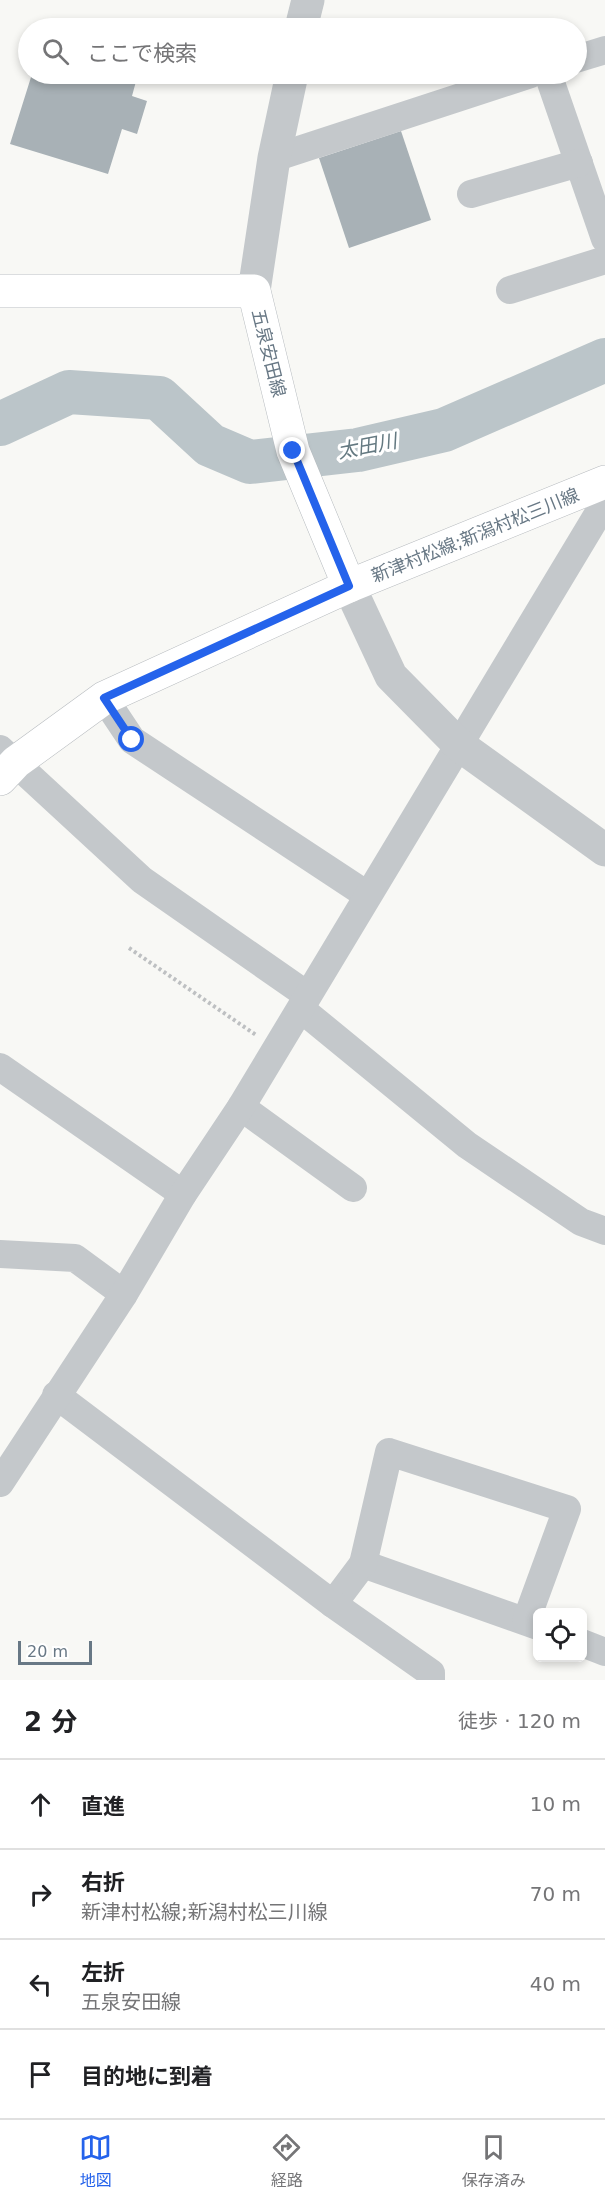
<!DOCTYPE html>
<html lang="ja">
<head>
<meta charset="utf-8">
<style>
  :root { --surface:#fff; --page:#f6f6f6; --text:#202124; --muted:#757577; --line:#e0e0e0; --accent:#2563eb }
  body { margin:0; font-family:"DejaVu Sans","Noto Sans JP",sans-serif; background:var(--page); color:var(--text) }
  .controls { position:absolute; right:18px; bottom:18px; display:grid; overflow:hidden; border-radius:9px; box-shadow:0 3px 9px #0003 }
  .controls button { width:54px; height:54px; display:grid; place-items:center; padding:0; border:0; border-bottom:2px solid var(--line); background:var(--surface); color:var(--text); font:30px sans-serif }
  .scale { position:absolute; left:18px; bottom:15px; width:74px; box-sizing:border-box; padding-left:6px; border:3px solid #687885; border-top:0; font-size:16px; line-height:21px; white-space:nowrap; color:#687885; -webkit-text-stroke:4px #fff; paint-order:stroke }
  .stop { position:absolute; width:18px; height:18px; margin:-14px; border:4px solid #2563eb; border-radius:50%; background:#fff }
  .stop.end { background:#2563eb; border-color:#fff; box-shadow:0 2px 6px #0008 }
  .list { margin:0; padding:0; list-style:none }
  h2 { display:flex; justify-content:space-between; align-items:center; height:78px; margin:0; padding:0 24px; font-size:26px }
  h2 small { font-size:20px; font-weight:400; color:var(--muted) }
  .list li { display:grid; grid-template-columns:39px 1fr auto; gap:18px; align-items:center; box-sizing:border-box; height:90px; padding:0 24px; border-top:2px solid var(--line) }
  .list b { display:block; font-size:22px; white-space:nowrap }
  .list p { margin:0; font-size:20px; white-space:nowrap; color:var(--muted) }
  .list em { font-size:20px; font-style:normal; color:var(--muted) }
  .icon { flex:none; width:33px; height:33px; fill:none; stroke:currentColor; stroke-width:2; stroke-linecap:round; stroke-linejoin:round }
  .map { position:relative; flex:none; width:605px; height:1680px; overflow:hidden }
  .search { position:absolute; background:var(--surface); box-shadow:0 3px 9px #0003; left:18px; right:18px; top:18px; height:66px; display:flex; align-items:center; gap:15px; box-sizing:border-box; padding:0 21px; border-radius:33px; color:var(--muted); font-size:22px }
  .sheet { height:438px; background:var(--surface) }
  nav { display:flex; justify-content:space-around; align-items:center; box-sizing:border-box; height:84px; border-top:2px solid var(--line); background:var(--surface); font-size:16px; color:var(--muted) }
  nav a { display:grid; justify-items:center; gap:3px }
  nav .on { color:var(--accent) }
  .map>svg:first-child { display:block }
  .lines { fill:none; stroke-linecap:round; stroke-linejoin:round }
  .river { stroke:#bbc5c9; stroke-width:44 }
  .building { fill:#a8b1b6 }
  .secondary-casing { stroke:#b6bbbf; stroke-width:34 }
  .primary-casing { stroke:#b7bbbf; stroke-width:34 }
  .path { stroke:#bec0c2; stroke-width:4; stroke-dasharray:3 3; stroke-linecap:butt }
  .minor { stroke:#c4c8cb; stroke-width:28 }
  .tertiary { stroke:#c4c8cb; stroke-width:33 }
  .secondary { stroke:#fff; stroke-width:33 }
  .primary { stroke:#fff; stroke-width:33 }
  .route { stroke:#2563eb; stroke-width:8 }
  .labels { text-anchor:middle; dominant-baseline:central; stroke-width:6; stroke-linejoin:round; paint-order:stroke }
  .street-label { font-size:18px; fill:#687885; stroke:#fff }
  .water-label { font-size:20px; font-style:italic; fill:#647981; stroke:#fff }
</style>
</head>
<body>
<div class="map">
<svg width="605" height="1680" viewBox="0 0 605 1680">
  <rect width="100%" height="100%" fill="#f8f8f5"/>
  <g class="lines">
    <path class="river" d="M0,424L69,392L159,398L210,445L250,462L358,450L444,430L605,360"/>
  </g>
  <g class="building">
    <path d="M48,21L70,28H45Z"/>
    <path d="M32,74H138L132,96L147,101L137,134L122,129L108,174L10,144Z"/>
    <path d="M401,131L431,220L349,248L319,158Z"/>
  </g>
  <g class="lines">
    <g class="secondary-casing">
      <path id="secondary" d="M0,291H254L293,451L349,586"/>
    </g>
    <g class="primary-casing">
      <path id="primary" d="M0,779L16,762L104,698L349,586L605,482"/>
    </g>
    <path class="path" d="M129,948L256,1035"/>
    <g class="minor">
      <path d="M576,59L605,50"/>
      <path d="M548,74L605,239"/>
      <path d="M274,158L531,74"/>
      <path d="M471,194L579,163"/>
      <path d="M510,290L605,260"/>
      <path d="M104,698L132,740L367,895"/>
      <path d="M0,749L142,880L307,995"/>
      <path d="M301,1009L467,1145L581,1222L605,1231"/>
      <path d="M0,1067L183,1194"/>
      <path d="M241,1107L353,1188"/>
      <path d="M0,1254L75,1258L124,1294"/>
      <path d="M56,1395L333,1604L363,1564L538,1626"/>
      <path d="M0,1483L124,1294L183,1194L241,1107L601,509L595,487"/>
      <path d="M363,1564L389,1452L567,1509L526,1621"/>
      <path d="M333,1604L431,1673V1680"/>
      <path d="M582,1643L605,1652"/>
    </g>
    <g class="tertiary">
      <path d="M301,28L308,0"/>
      <path d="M254,291L274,158L292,74"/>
      <path d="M349,586L391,676L459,745L605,850"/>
    </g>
    <use href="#secondary" class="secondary"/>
    <use href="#primary" class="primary"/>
  </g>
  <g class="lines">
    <path class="route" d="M132,740L104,698L349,586L293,451"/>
  </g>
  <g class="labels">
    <g class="street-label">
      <text transform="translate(269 353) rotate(76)">五泉安田線</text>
      <text transform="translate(475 535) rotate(-22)">新津村松線;新潟村松三川線</text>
    </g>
    <g class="water-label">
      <text transform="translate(367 446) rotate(-11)">太田川</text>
    </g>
  </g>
</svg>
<div class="controls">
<button><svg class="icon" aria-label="locate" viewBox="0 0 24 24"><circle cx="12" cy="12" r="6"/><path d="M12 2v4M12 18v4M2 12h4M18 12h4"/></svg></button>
</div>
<div class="scale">20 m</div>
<div class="stop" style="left:132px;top:740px"></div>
<div class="stop end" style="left:293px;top:451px"></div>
<div class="search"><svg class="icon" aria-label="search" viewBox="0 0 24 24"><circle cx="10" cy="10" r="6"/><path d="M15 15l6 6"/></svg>ここで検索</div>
</div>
<section class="sheet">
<h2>2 分<small>徒歩 · 120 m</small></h2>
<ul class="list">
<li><svg class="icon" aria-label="ahead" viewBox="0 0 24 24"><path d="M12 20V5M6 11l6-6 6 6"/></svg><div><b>直進</b></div><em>10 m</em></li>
<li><svg class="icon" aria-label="right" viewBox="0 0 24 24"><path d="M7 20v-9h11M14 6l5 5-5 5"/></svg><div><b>右折</b><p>新津村松線;新潟村松三川線</p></div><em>70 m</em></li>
<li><svg class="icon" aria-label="left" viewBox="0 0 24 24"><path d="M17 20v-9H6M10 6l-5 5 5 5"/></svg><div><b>左折</b><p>五泉安田線</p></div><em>40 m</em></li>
<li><svg class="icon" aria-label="arrive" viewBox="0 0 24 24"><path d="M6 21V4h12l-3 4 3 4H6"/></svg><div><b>目的地に到着</b></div></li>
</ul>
</section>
<nav>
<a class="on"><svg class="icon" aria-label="map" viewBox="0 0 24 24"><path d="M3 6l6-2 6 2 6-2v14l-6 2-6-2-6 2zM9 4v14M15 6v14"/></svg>地図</a>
<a><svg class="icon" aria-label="directions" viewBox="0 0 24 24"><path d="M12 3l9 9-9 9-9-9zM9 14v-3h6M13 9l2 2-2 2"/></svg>経路</a>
<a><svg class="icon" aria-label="saved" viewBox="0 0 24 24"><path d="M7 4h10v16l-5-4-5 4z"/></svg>保存済み</a>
</nav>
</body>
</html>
